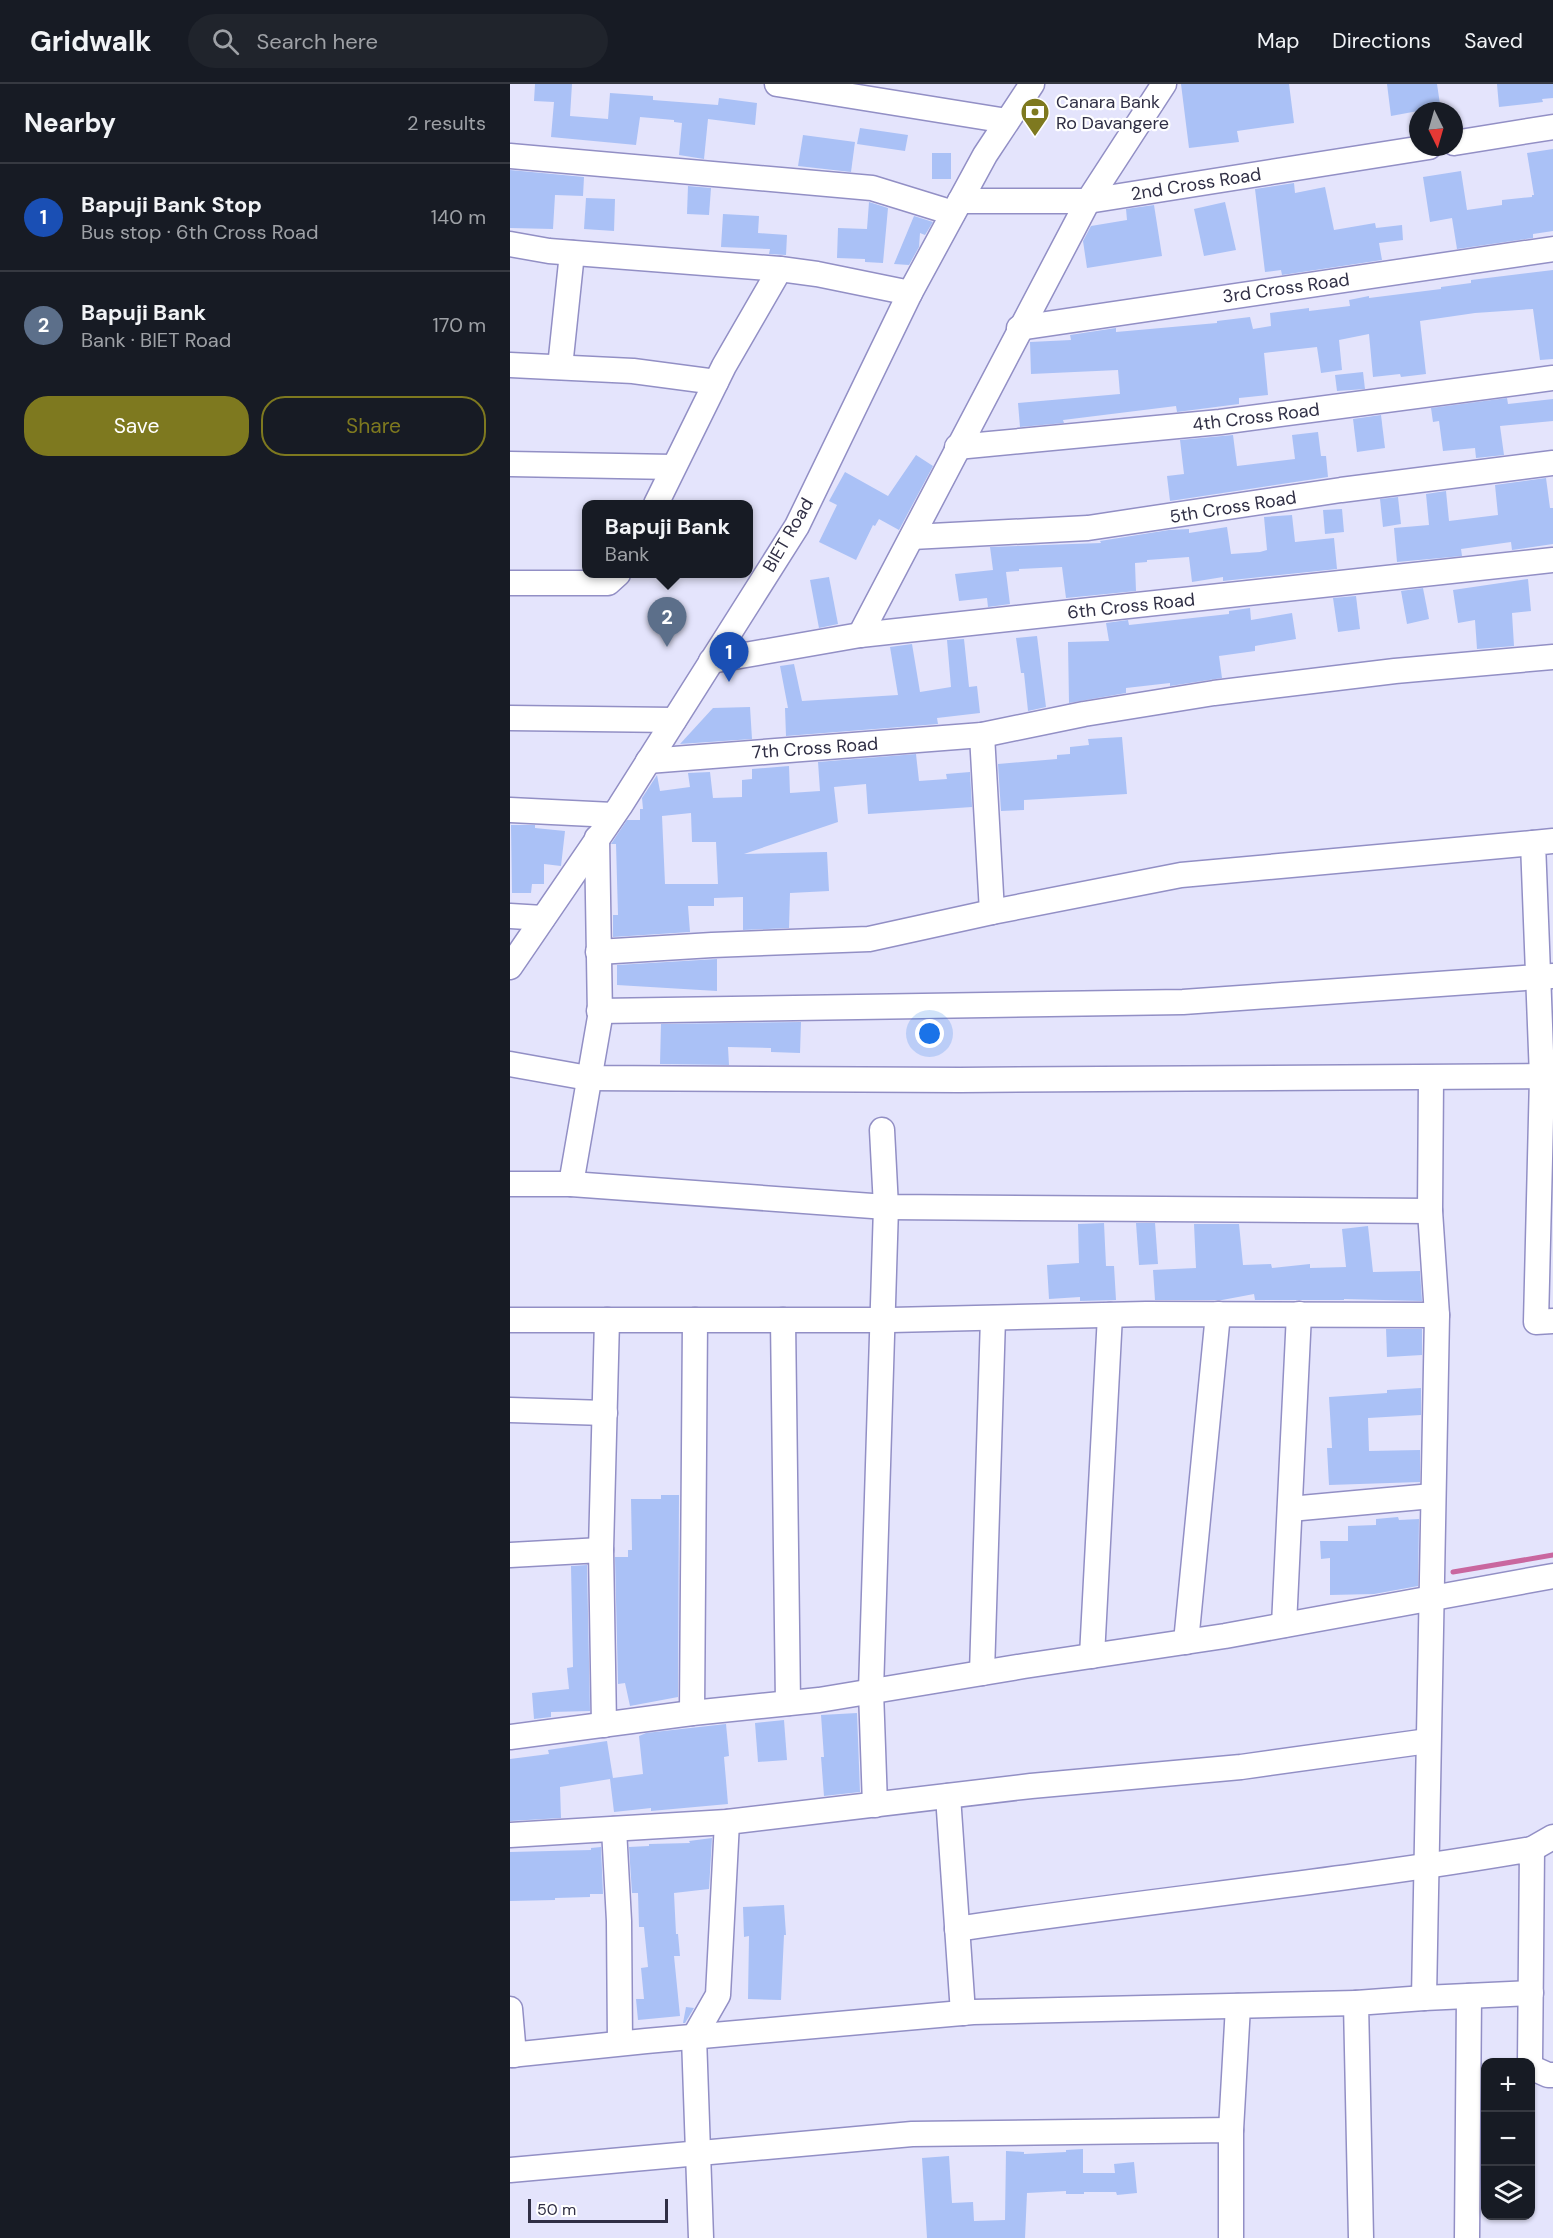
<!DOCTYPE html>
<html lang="en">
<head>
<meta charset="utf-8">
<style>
  :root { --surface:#171b24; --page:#20242c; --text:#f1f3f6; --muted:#9ea1a6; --line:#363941; --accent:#7e791f }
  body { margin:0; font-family:"DM Sans",sans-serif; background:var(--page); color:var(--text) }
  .controls { position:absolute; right:18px; bottom:18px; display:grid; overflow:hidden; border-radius:12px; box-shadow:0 2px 4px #0004 }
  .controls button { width:54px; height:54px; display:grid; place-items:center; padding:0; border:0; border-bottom:2px solid var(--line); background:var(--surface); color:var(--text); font:30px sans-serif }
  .compass { position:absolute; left:899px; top:18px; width:54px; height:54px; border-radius:50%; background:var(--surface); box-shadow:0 2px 4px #0004; rotate:175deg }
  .scale { position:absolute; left:18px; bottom:15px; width:140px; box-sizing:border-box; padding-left:6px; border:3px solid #302f45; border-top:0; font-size:16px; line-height:21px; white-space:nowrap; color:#302f45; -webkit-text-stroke:4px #fff; paint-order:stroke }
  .you { position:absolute; left:420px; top:950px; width:21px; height:21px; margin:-15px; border:4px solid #fff; border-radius:50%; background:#1a73e8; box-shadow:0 0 0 9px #1a73e833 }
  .badge { display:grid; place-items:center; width:39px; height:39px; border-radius:50%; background:var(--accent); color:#fff; font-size:20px; font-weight:700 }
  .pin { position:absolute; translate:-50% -50px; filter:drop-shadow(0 2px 3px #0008) }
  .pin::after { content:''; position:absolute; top:32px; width:21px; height:18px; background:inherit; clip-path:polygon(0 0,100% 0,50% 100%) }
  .popup { position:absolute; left:72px; top:416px; width:171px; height:78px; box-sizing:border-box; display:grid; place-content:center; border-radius:12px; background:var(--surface); filter:drop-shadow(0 2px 4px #0005); font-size:20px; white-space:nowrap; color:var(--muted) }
  .popup b { font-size:22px; color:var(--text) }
  .popup::after { content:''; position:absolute; left:50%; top:100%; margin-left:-12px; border:12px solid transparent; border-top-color:var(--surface) }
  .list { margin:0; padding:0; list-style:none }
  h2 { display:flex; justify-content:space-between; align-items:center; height:78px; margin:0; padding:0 24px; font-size:26px }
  h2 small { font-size:20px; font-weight:400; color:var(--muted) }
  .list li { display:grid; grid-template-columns:39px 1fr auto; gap:18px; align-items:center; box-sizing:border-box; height:108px; padding:0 24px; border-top:2px solid var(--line) }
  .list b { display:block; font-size:22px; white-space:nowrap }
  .list p { margin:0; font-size:20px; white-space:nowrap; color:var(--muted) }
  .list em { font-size:20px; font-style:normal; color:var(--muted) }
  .actions { display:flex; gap:12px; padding:18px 24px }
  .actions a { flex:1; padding:14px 0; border:2px solid var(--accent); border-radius:24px; text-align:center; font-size:21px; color:var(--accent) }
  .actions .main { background:var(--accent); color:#fff }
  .icon { flex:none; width:33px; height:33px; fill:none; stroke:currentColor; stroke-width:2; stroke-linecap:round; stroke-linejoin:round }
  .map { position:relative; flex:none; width:1043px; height:2154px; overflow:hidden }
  header { display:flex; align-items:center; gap:36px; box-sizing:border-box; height:84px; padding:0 30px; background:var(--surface); border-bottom:2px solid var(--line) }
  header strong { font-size:28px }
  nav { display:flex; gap:33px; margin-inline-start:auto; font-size:21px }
  .search { width:420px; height:54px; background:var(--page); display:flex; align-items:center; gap:15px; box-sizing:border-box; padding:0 21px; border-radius:33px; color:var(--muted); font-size:22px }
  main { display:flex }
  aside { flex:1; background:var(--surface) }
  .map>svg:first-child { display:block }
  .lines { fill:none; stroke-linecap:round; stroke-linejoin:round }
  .stream { stroke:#c9679f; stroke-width:5 }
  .building { fill:#aac1f6; fill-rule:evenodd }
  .minor-casing { stroke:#928fc5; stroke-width:27 }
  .minor { stroke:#fff; stroke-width:24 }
  .labels { text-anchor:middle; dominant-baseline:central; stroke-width:4.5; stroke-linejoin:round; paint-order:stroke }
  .poi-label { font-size:18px; fill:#302f45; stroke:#fff; text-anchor:start }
  .street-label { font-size:18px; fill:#302f45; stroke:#fff }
</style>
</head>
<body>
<header>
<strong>Gridwalk</strong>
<div class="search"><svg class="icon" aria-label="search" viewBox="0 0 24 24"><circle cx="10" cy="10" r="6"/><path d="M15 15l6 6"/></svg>Search here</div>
<nav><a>Map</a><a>Directions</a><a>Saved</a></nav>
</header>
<main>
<aside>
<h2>Nearby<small>2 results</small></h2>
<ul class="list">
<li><span class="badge" style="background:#1a4fb4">1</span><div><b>Bapuji Bank Stop</b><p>Bus stop · 6th Cross Road</p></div><em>140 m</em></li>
<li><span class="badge" style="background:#5c6f8a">2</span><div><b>Bapuji Bank</b><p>Bank · BIET Road</p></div><em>170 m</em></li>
</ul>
<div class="actions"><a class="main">Save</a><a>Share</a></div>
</aside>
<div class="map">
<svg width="1043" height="2154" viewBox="0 0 1043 2154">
  <rect width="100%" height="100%" fill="#e4e4fc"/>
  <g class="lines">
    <path class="stream" d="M943,1488L1043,1471"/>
  </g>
  <g class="building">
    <path d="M25,0H62L60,32L98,35L100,9L143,12V16L208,21L209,14L247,19L245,41L198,35L194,75L169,71L172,39L164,38V36L130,33L126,61L41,53L44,18L24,17Z"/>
    <path d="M671,0H779L784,39L727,47L729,58L679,64Z"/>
    <path d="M877,0H927L931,27H908L881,32Z"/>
    <path d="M987,0H1043V14L1032,15L1033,18L989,23Z"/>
    <path d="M350,44L398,51L395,67L347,60Z"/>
    <path d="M293,51L345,58L341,88L288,82Z"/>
    <path d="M1043,65V147L1023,150V154L947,165L942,134L920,138L913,93L951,87L957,126L992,121V116L1022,113V111H1024L1017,69Z"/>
    <rect x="422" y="69" width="19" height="26"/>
    <path d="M0,86L74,93L73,112L45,111L43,145L0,144Z"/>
    <path d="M784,99L785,109L815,103L824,146L865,139L866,144L892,141L893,156L869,159L872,176L772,191L771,186L755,188L745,105Z"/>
    <path d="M178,102L201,104L199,131L177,130Z"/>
    <path d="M76,114L105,115L104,147L74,145Z"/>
    <path d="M359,118L378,124L373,179L355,178V175L327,174L328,144L357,145Z"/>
    <path d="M715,118L726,166L694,172L684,125Z"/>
    <path d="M644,121L652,172L577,184L573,157L581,142L617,136L616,125Z"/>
    <path d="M213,130L249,132L248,149L277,151L276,171L259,170L260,165L211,163Z"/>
    <path d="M404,132L423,138L415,151L410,149L409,163L399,181L384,180Z"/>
    <path d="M1043,186V275L1030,276L1023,225L965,229L910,237L916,290L891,293L890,290L863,293L859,250L829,256L832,286L811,289L807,263L754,269L758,311L729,314V320L667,328L666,322L553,336L554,339L510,343L508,319L610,310L608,286L521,290L520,258L561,256L560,251L606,244V248L707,239V237L740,233L743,245L761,242L760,229L799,224V227L840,222L839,216L859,212V214L931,205V203L961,199V196Z"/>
    <path d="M853,288L855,305L827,307L825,291Z"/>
    <path d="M997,314L998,320L1043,315V337L990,342L994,371L966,374L965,364L933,367L929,337L923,338L921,324Z"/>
    <path d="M871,331L875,364L847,368L843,335Z"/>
    <path d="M808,348L811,372H816L818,393L660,417L657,392L674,390L670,356L723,351L727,382L785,375L782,351Z"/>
    <path d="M406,371L423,382L389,446L369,435L365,442L363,441L346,476L309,458L327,421L319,417L335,388L378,412Z"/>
    <path d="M1036,394L1040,424H1043V460L1002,466L1001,458L951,465L952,472L887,478L884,444L919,441L916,410L936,407L939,437L988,431L985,401Z"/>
    <path d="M888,413L891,440L873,443L870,415Z"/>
    <path d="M832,425L834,448L815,450L813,426Z"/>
    <path d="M782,431L785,458L824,454L827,485L713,497V493L682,498L679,473L637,476V478L625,479L626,507L556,514L552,483L509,485V487L496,488L500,520L478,523L477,514L449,517L445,490L483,486L480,463L591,459L590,457L659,446L679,445V449L717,443L721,470L750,468L757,466L754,433Z"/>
    <path d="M319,493L328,540L309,544L300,496Z"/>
    <path d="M1018,495L1021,527L1002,529L1004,562L967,565L965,536L948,539L943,506Z"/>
    <path d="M913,504L919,535L897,540L891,507Z"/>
    <path d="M846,512L850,545L828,548L823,514Z"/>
    <path d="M740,524L741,536L782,529L786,555L745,562V567L709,572L712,594L660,602V599L616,604V609L559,619L558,558L599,557L596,539L618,536L619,541L719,530V527Z"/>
    <path d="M527,552L536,623L518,627L514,589H511L506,554Z"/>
    <path d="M454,555L459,603L467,602L470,629L427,634L428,640L276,652L275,624H278L270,582L284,580L292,617L388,611L380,563L402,560L410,608L441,603L437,556Z"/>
    <path d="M240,623L242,655L170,660L203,624Z"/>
    <path d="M612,653L617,710L514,716V726L491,727L488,680L547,675V671L560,670V663L579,661L578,655Z"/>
    <path d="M406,670L409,697L437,695L436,690L460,688L462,723L358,730L356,700L324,703L328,738L234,770L317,768L319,807L280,809L279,844L233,846V813L204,814V822H178L180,848L103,853V831H108L106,760H101L117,736H130V725H133L132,714L147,691L150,707L180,703L178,689L200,688L203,714L232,713V696L242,695V685L279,682L280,709L310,707L308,678ZM181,729L182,758H206L208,800H155L152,732Z"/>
    <path d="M1,741H25V744L55,747L51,782L34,780V800H22L21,809H2Z"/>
    <path d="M207,875V907L107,901V881Z"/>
    <path d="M291,938L290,969L261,968V964L218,963L219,981L150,980L151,940Z"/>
    <path d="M594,1139L596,1182H604L606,1216L570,1217V1213L539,1215L537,1181L569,1179L568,1140Z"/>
    <path d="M626,1139H645L648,1180L629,1181Z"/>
    <path d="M684,1140H729L733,1181L761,1180L762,1184L800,1180V1184L836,1183L832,1145L858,1142L863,1188L910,1187L912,1217L834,1215V1216H745L744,1210L712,1216H645L643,1186L686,1184Z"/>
    <path d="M876,1245H912V1271L877,1273Z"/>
    <path d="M911,1304V1331L858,1334L859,1367L910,1366V1398L819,1401L817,1364H822L819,1313L877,1309V1306Z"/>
    <path d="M151,1411H169L168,1613L120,1622L115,1599L108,1600L105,1473H118V1466H122L121,1415H151Z"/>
    <path d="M888,1433L889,1436L909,1435L908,1502L864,1510L820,1511V1474L811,1475L810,1457H838V1442L866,1441V1435Z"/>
    <path d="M77,1481L80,1627L41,1628V1633L24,1635L22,1609L59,1605L57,1584L63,1583L61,1482Z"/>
    <path d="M347,1629L350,1708L314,1712L311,1673H314L311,1631Z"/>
    <path d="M274,1636L277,1676L248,1678L245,1639Z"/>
    <path d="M216,1640L219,1672L214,1673L218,1720L141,1727V1724L104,1728L100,1695L50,1703L51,1734L0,1737V1675L39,1670L38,1666L97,1657L103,1694L133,1690L129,1652L136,1649Z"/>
    <path d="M202,1754L199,1805L164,1809L166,1850H168L170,1872H164L170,1932L128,1936L126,1915H134L131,1884L138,1883L134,1843H129L128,1809H122L119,1763L139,1762V1760L180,1759L179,1757Z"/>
    <path d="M91,1763L93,1810H80V1813L45,1814V1816L0,1817V1768L81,1766V1764Z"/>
    <path d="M274,1821L276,1851H274L271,1916L238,1915L239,1852L234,1853L233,1823Z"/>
    <path d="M176,1923L184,1924L175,1939H173Z"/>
    <path d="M573,2065V2089H605L604,2080L624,2078L627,2109L607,2111L606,2108H574V2110H556V2107L517,2109L515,2154H417L412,2074L439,2072L442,2119L463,2118L464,2137L495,2136L496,2067L514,2068V2070L556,2068V2066Z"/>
  </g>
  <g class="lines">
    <g class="minor-casing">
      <g id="minor">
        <path d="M267,0L497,37"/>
        <path d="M944,59L1043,43"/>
        <path d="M0,72L362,104L443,129"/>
        <path d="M450,117H578L919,63"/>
        <path d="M0,160L39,167L270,185L307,190L400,209"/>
        <path d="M509,244L1043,165"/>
        <path d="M0,281L123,287L206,298"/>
        <path d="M50,283L62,169"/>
        <path d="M447,363L710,338L1043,294"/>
        <path d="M0,380L163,383"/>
        <path d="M146,420L214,282L270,185"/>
        <path d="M402,453L578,444L831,406L1043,379"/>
        <path d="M0,499H98L108,490"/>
        <path d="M350,551L578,117L654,0"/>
        <path d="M201,577L350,551L1043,476"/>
        <path d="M0,634L164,636"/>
        <path d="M138,677L472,651L574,630L704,609L885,587L1043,573"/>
        <path d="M0,726L103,731"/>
        <path d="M1043,757L1023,759L1032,993L1026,1238L1043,1237"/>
        <path d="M482,828L671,791L1023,759"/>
        <path d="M0,832L33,834"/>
        <path d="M88,868L202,861L359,855L482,828L472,651"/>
        <path d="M0,883L110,722L287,442L400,209L475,71L522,0"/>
        <path d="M89,927L673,918L1043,892"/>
        <path d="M0,980L78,994L450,996L1043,992"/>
        <path d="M0,1100H61L376,1123L920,1127"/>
        <path d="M61,1100L90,933L87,754"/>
        <path d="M0,1236H381L636,1230L927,1231"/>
        <path d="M273,1236L278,1619"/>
        <path d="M0,1326L95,1329"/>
        <path d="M780,1425L922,1412"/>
        <path d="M91,1466L97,1236"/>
        <path d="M0,1471L91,1466L94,1641"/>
        <path d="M774,1541L789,1230"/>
        <path d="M676,1558L708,1230"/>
        <path d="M582,1572L600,1231"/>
        <path d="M472,1589L483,1234"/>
        <path d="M182,1629L185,1236"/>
        <path d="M0,1653L182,1629L309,1616L514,1582L715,1552L1043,1492"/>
        <path d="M438,1712L453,1929"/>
        <path d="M365,1721L361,1607L376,1123L372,1046"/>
        <path d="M104,1745L109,1837L110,1959"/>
        <path d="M0,1751L217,1738L521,1702L731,1683L918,1657"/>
        <path d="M1022,1765L1043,1753"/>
        <path d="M447,1845C638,1816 831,1798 1022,1765L1020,1978"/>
        <path d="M914,1914L927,1231L920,1127L921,994"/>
        <path d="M0,1925L4,1971"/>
        <path d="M0,1971L136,1957L463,1928L846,1919"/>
        <path d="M1020,1983L1038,1991H1043"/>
        <path d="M721,2046L728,1922"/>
        <path d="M0,2086L402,2050L721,2046V2154"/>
        <path d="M191,2154L184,1953L208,1911L217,1738"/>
        <path d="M851,2154L846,1919L914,1914L1021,1909"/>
        <path d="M957,2154L959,1912"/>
      </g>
    </g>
    <use href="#minor" class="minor"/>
  </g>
  <defs>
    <g id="bank-pin" transform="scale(1.5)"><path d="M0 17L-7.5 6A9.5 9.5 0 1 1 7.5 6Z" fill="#7e791f" stroke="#fff"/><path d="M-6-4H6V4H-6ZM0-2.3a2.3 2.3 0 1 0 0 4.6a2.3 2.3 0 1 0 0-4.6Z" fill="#fff"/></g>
  </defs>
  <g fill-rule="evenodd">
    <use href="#bank-pin" x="525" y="28"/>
  </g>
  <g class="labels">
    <g class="poi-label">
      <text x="546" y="18">Canara Bank<tspan x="546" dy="21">Ro Davangere</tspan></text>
    </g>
    <g class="street-label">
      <text transform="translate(686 100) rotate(-9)">2nd Cross Road</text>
      <text transform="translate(776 204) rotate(-8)">3rd Cross Road</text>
      <text transform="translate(746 333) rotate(-7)">4th Cross Road</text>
      <text transform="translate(723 423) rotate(-9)">5th Cross Road</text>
      <text transform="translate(278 451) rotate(-60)">BIET Road</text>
      <text transform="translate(621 522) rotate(-6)">6th Cross Road</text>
      <text transform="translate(305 664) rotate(-4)">7th Cross Road</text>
    </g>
  </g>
</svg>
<div class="controls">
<button>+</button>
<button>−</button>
<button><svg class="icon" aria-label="layers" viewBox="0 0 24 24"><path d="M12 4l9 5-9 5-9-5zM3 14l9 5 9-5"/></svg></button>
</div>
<svg class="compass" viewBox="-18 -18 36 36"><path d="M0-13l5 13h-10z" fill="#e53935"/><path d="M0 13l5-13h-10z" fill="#9ea1a6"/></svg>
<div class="scale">50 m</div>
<div class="you"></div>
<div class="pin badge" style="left:219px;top:598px;background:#1a4fb4">1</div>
<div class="pin badge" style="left:157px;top:563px;background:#5c6f8a">2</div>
<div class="popup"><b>Bapuji Bank</b>Bank</div>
</div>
</main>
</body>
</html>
